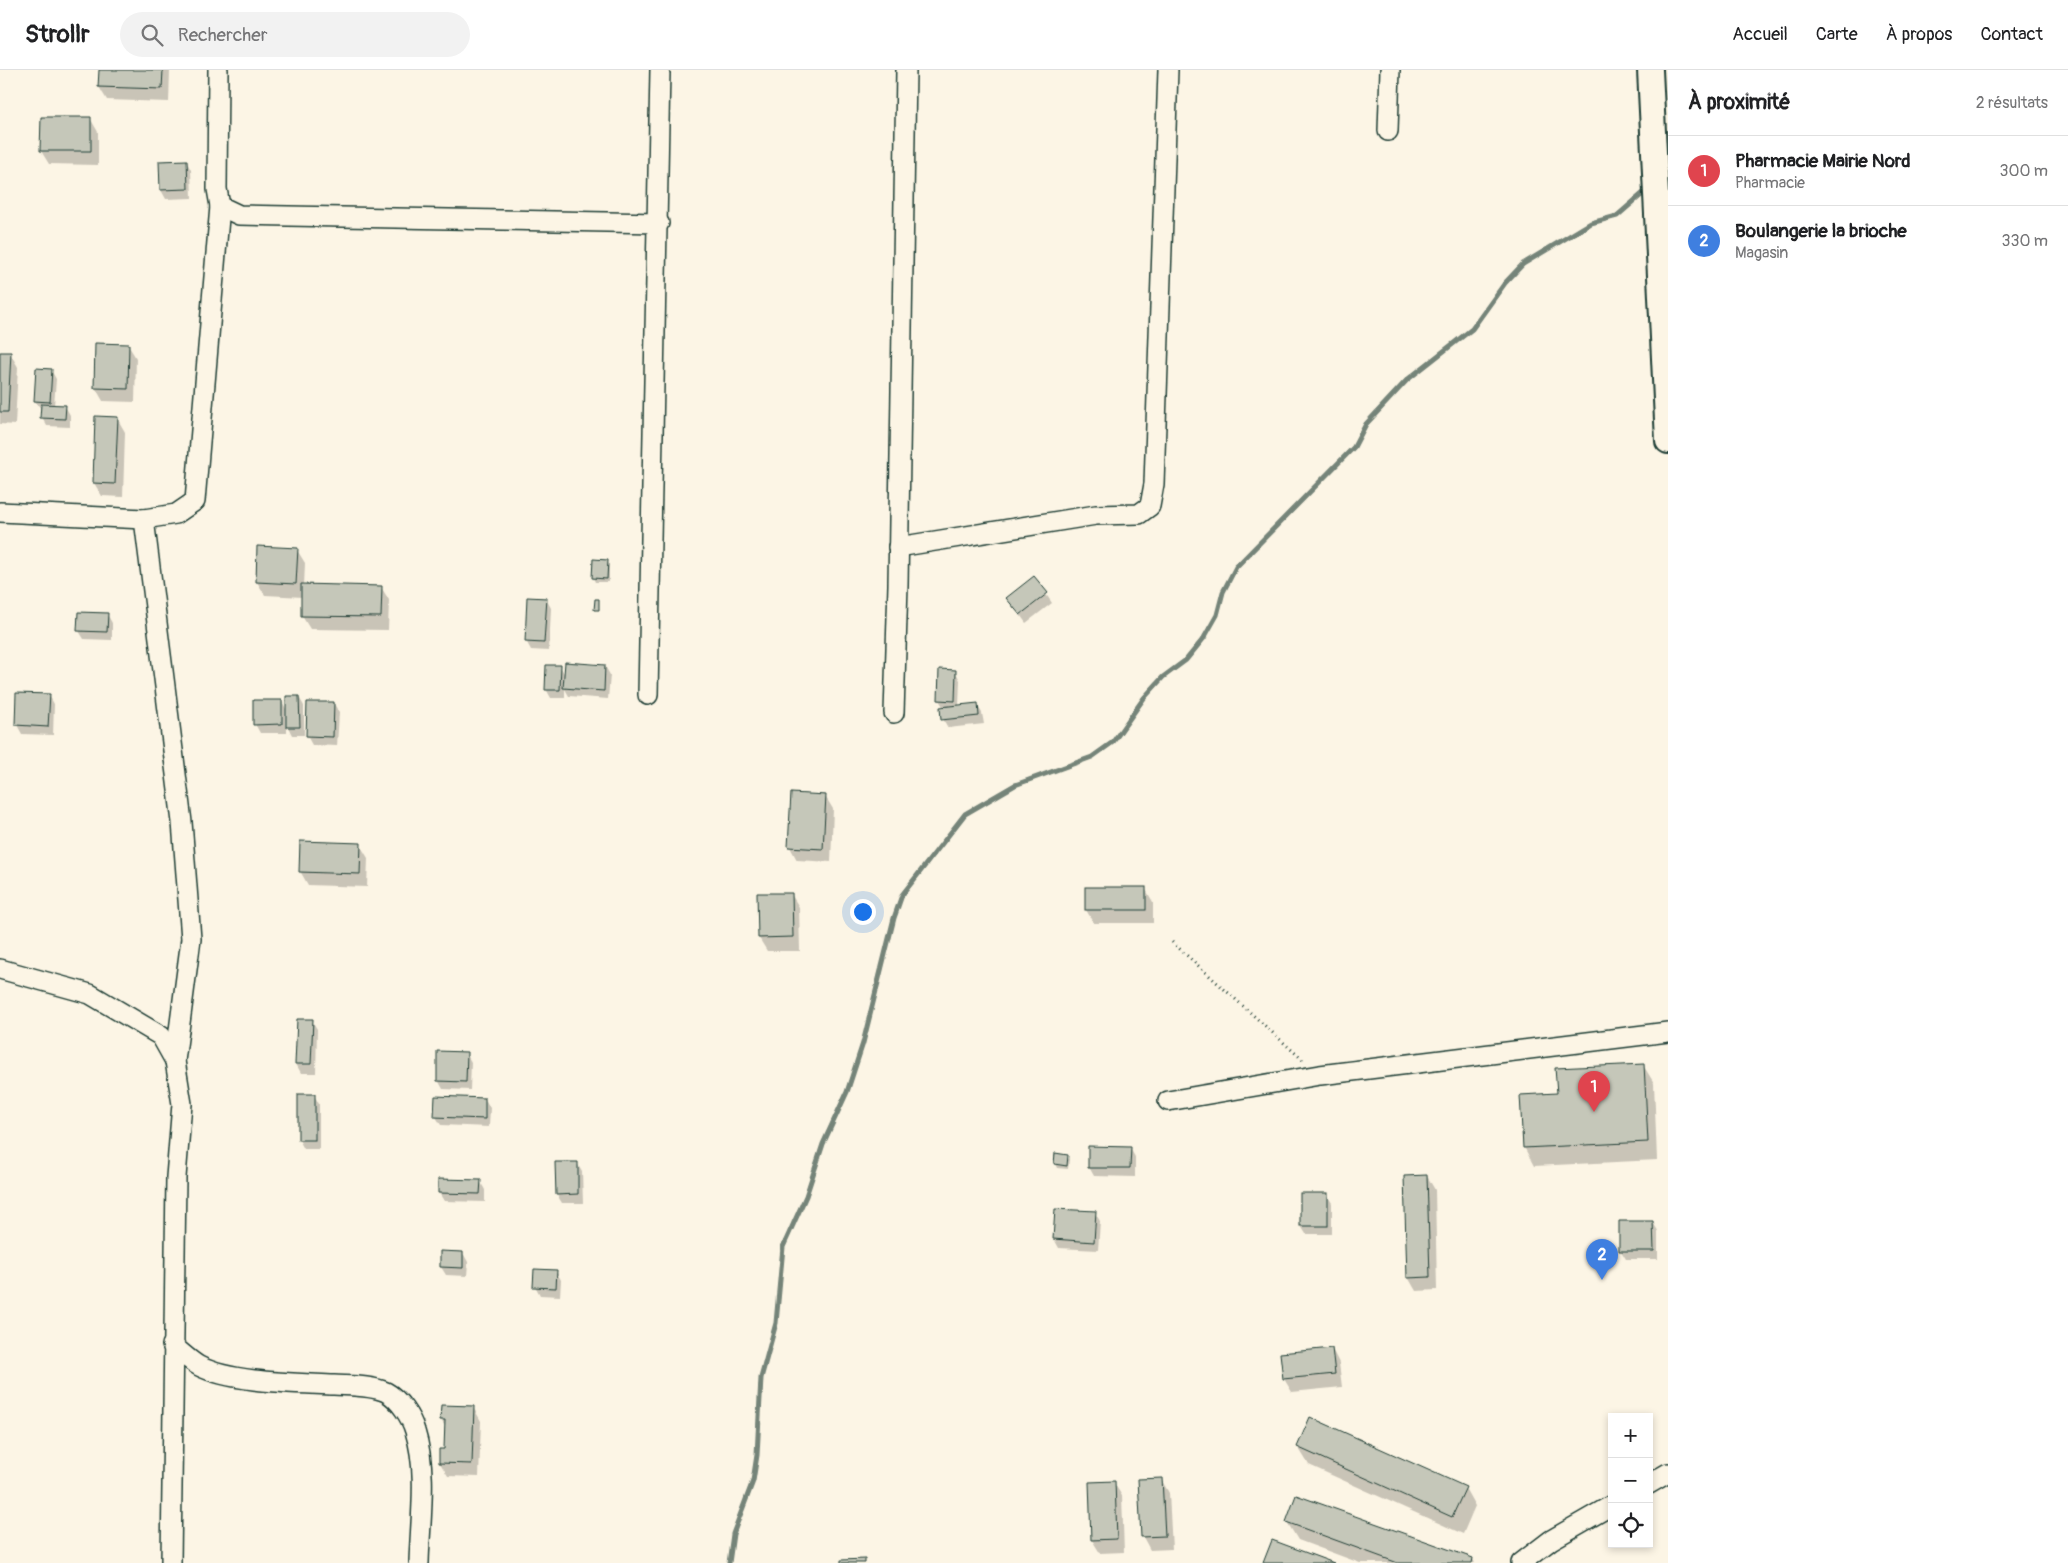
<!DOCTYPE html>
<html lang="fr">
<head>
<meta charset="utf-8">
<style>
  :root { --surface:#fff; --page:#f2f2f2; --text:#202124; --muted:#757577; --line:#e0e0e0; --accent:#0f766e }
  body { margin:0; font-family:Pangolin,sans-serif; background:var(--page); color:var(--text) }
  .controls { position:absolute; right:15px; bottom:15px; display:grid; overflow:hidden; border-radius:0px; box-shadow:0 2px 8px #0003 }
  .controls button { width:45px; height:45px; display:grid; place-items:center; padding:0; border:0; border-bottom:1px solid var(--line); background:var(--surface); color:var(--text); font:25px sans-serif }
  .you { position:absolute; left:862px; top:841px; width:18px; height:18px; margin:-12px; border:4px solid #fff; border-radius:50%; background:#1a73e8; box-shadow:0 0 0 8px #1a73e833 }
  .badge { display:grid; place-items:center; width:32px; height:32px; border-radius:50%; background:var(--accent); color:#fff; font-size:16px; font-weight:700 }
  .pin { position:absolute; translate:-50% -41px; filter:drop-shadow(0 1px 2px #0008) }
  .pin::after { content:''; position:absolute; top:26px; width:18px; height:15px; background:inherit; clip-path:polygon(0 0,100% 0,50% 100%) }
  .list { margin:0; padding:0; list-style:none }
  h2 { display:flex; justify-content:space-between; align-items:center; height:65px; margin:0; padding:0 20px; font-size:21px }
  h2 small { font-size:16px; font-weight:400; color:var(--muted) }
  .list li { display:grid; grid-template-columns:32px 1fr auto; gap:15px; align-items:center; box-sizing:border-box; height:70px; padding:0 20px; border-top:1px solid var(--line) }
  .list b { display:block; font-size:19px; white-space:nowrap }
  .list p { margin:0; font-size:16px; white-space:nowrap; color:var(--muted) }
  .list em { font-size:16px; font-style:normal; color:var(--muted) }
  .icon { flex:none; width:28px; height:28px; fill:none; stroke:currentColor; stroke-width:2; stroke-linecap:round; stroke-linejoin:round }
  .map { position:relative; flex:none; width:1668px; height:1493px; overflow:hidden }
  header { display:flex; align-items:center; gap:30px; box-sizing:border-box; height:70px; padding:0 25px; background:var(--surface); border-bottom:1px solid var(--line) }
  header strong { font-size:24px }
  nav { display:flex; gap:28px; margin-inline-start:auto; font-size:18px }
  .search { width:350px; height:45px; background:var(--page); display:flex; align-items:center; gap:12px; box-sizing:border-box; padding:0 18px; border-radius:28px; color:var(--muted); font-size:19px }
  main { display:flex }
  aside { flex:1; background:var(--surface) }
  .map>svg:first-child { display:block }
  .shadow { fill:#0003 }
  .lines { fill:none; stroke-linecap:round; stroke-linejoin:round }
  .stream { stroke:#758479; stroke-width:5 }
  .building { fill:#c5c7b9; stroke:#1f3d34 }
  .minor-casing { stroke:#1f3d34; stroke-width:22 }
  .major-casing { stroke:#1f3d34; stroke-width:28 }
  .path { stroke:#1f3d34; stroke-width:3; stroke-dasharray:1 4; stroke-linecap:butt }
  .minor { stroke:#fcf5e5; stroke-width:19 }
  .major { stroke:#fcf5e5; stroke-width:24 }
</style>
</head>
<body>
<header>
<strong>Strollr</strong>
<div class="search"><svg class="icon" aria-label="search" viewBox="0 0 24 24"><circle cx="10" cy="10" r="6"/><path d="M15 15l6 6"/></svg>Rechercher</div>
<nav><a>Accueil</a><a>Carte</a><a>À propos</a><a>Contact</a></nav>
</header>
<main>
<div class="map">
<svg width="1668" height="1493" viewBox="0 0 1668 1493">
  <rect width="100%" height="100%" fill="#fcf5e5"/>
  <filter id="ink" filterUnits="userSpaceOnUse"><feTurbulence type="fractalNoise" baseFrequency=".02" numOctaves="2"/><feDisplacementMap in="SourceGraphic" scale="10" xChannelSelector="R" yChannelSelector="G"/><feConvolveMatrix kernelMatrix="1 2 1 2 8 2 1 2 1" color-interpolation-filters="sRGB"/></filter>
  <g filter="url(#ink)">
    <g class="shadow">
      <path d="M100,0H170L169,32L107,30L99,17Z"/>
      <path d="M90,48L98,62V95L49,94L41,81Z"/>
      <path d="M186,91L191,100L192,128L166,129L161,120L160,92Z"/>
      <path d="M128,275L136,288L135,332L103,331L95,317Z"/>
      <path d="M0,283H10L18,297L15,355L0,354Z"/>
      <path d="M51,300L56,309L54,336H65L70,345V357L47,356L42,347V340L35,331Z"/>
      <path d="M117,348L125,362L123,427L102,426L94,413Z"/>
      <path d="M297,480L305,493L304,516L381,517L389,530L388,560L310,559L302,546L303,527L265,525L257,512Z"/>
      <path d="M607,491L609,495V512H595L593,508Z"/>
      <path d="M1034,507L1052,533L1026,553L1008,528Z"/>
      <path d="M546,529L551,538L549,581L531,580L526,571Z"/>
      <path d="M107,544L112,553V570L84,569L79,561Z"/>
      <path d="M560,596L565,605L605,596L610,605L608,629L569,626L565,619V628H551L546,619Z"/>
      <path d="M955,601L960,610L959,636L977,635L982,643L984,654L948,658L943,649L944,638L939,630Z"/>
      <path d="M49,625L54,634L53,665L22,664L17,655Z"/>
      <path d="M299,627L304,636V665H292L287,655V663H260L255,654L282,631L287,641Z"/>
      <path d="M334,634L339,642L337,676L312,675L307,666Z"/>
      <path d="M825,726L833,739L831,792L797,790L790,777Z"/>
      <path d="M360,775L368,788L367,817L308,815L300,801Z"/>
      <path d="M1145,818L1153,832V853H1094L1086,840Z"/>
      <path d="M791,824L799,837L800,881H767L759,868L758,825Z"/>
      <path d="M312,951L317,959L316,1003H301L296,994Z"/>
      <path d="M466,983L471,992L470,1020L443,1019L438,1010Z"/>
      <path d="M1643,995L1654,1013L1657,1090L1534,1096L1524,1077Z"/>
      <path d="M314,1025L319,1034V1079H304L299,1070Z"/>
      <path d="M485,1029L490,1038L489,1057L441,1055L436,1047Z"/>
      <path d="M1130,1078L1135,1087V1107L1094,1106L1089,1097Z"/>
      <path d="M1067,1086L1069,1090L1068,1099L1057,1098L1055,1094Z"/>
      <path d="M577,1093L582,1102L583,1133H562L557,1125Z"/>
      <path d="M1427,1106L1435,1120L1437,1220L1416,1221L1408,1207Z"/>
      <path d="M480,1111L485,1120V1132L444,1131L439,1123Z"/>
      <path d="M1327,1125L1332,1133V1164H1306L1301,1156Z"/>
      <path d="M1095,1143L1100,1151L1098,1180L1059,1178L1054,1169Z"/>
      <path d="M1653,1152L1658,1161V1189H1626L1621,1181Z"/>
      <path d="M463,1183L468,1192L467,1206L446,1205L441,1197Z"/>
      <path d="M556,1201L561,1210L560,1226L540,1225L535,1216Z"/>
      <path d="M1332,1279L1339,1293L1342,1317L1292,1322L1284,1309Z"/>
      <path d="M473,1337L481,1351L479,1407L448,1406L440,1393L445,1381L446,1358L441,1350Z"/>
      <path d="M1298,1377L1465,1418L1475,1436L1463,1464L1309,1395Z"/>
      <path d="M1161,1409L1169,1423L1172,1479L1150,1480L1143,1467L1140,1410Z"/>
      <path d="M1114,1413L1122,1426L1124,1482L1100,1483L1092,1470Z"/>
      <path d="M1287,1452L1473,1489L1475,1493H1360L1298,1470Z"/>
    </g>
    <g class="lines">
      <path class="stream" d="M729,1493L733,1464L753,1411L757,1385L761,1308L776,1253L783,1177L806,1126L823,1074L847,1022L863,973L894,848L902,825L965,744L1015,715L1092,687L1113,672L1144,628L1163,607L1186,590L1204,568L1217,545L1223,522L1236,497L1354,377L1366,354L1407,310L1472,259L1505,213L1523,194L1591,153L1617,146L1648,119"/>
    </g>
    <g class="building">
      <path d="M99,0H163L162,19L98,17Z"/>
      <path d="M41,47H91V81H40Z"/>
      <path d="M187,90L188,119L160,120L159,91Z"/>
      <path d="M95,273L129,274L128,319L94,318Z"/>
      <path d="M0,282H11L8,342H0Z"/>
      <path d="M36,298L52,299L50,332L34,331Z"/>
      <path d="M41,334L66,335L65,349L40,348Z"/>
      <path d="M95,346L118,347L115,414L93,413Z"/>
      <path d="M257,476L298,478L296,514L256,512Z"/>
      <path d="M593,489L608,490L607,509L592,508Z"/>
      <path d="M1034,506L1048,523L1020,545L1006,528Z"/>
      <path d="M301,514L382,516L381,547L301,546Z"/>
      <path d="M527,527L547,528L544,573L525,572Z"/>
      <path d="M595,529H599V540H594Z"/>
      <path d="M78,542L108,543L107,562L77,561Z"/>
      <path d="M565,592L605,595L604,621L563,618Z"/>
      <path d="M546,595H561L560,620H545Z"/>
      <path d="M939,599L956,600L955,631L938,630Z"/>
      <path d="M16,623L50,624L48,657L15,655Z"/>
      <path d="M286,626H299L300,657H286Z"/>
      <path d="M253,630H282V654L253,655Z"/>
      <path d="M307,632H334L333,667L306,666Z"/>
      <path d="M978,633L979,646L941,650L940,637Z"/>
      <path d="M791,723L826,725L823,779L788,777Z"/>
      <path d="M300,771L361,773L360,804L299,802Z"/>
      <rect x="1085" y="817" width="61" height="23"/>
      <path d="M757,823H792L793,867L758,868Z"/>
      <path d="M297,949H313L311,994H295Z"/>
      <path d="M437,981L467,982L466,1012L437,1011Z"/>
      <path d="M1644,994L1648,1072L1523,1078L1520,1025L1557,1023L1555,998Z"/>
      <rect x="298" y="1024" width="17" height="46"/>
      <path d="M435,1026L485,1028V1049L434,1047Z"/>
      <path d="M1088,1076L1131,1077L1130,1098H1088Z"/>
      <path d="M1055,1083L1068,1085L1067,1096L1054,1094Z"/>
      <path d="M555,1092H578V1124L556,1125Z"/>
      <path d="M1427,1105L1430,1207L1407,1208L1404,1106Z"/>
      <path d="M438,1109L481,1110L480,1124L438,1123Z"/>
      <rect x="1300" y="1123" width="28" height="33"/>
      <path d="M1055,1139L1096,1141L1094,1172L1053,1169Z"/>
      <path d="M1619,1151H1653L1654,1181H1619Z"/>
      <path d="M440,1181L463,1182V1198L440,1197Z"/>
      <path d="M534,1199L557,1200L556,1218L533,1217Z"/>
      <path d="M1332,1278L1335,1304L1283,1309L1280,1283Z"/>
      <path d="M441,1335L474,1336L472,1394L439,1393V1379H444L445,1350H440Z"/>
      <path d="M1310,1347L1466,1417L1452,1447L1297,1377Z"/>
      <path d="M1162,1408L1165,1466L1141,1467L1138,1409Z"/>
      <path d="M1115,1411L1117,1469L1091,1470L1089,1412Z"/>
      <path d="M1296,1425L1473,1488L1472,1493H1398L1286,1452Z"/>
      <path d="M1272,1470L1334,1493H1263Z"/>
      <path d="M865,1489V1493H841V1490Z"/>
    </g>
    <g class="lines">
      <g class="minor-casing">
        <g id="minor">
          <path d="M218,0L217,119L220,136L239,145L659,153"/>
          <path d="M1388,61L1390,0"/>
          <path d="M0,442L144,449L176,444L195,431L220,136"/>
          <path d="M144,449L182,752L191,869L175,991"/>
          <path d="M898,477L1096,445L1139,444L1150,436L1154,414L1168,0"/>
          <path d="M648,625L660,0"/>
          <path d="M894,643L898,515L906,0"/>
          <path d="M0,899L90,924L161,966L175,991L182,1034L176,1107L171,1493"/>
          <path d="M1168,1031L1320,1005L1668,962"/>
          <path d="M172,1275C181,1282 190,1291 199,1296C232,1313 296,1313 334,1315C350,1316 371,1315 386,1322C399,1329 411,1347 415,1361C428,1402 420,1450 419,1493"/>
          <path d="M1649,1414L1668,1403"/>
          <path d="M1521,1493L1551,1470L1612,1435"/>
        </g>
      </g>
      <g class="major-casing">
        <path id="major" d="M1650,0L1668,371"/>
      </g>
      <path class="path" d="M1172,872L1304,991"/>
      <use href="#minor" class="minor"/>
      <use href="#major" class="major"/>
    </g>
  </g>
</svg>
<div class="controls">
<button>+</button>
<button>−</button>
<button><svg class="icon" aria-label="locate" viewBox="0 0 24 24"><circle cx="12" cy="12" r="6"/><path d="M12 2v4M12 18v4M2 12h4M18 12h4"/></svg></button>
</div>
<div class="you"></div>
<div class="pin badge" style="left:1594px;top:1042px;background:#e0444e">1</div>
<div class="pin badge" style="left:1602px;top:1210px;background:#3f7fe0">2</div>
</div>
<aside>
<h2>À proximité<small>2 résultats</small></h2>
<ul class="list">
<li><span class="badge" style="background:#e0444e">1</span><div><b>Pharmacie Mairie Nord</b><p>Pharmacie</p></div><em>300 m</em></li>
<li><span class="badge" style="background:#3f7fe0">2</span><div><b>Boulangerie la brioche</b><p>Magasin</p></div><em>330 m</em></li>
</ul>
</aside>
</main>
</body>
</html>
